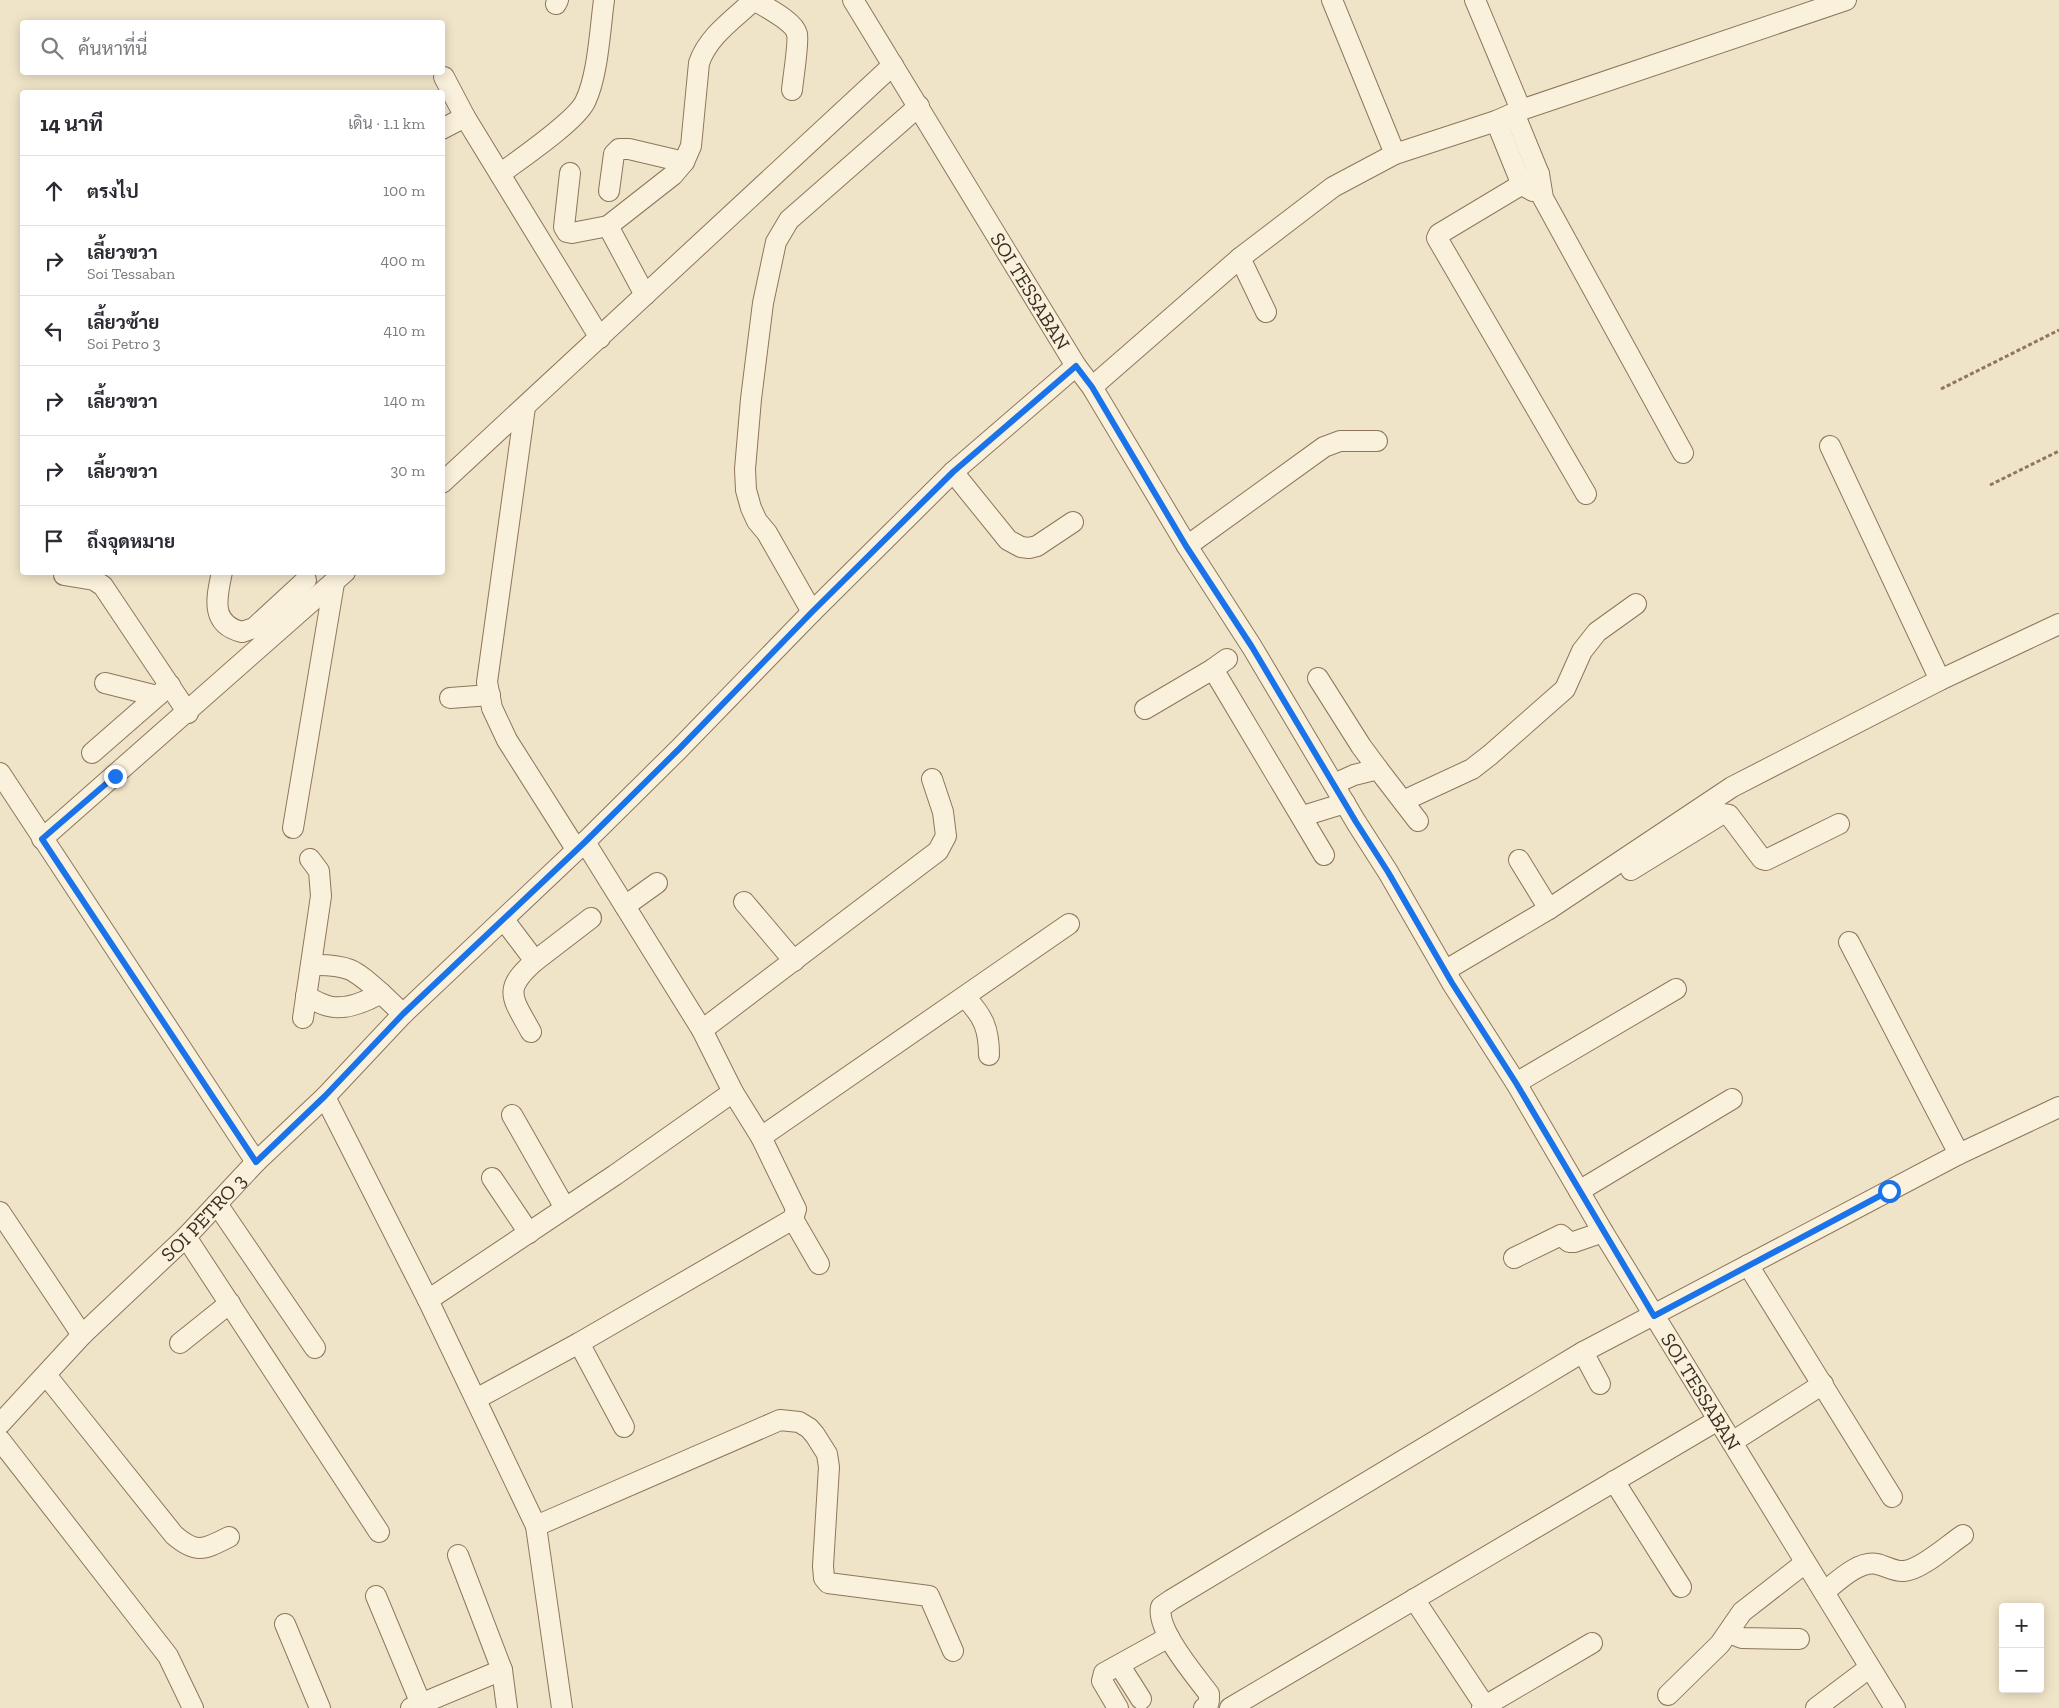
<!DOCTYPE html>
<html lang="th">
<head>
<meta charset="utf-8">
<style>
  :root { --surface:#fff; --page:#f7f7f7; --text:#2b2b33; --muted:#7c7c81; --line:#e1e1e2 }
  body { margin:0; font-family:"Zilla Slab",Sarabun,serif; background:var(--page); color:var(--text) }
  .controls { position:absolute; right:15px; bottom:15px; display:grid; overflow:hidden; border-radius:5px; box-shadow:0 2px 12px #0003 }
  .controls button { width:45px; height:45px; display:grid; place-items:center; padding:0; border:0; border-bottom:1px solid var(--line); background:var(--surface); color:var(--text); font:25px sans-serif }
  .stop { position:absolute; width:15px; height:15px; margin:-11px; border:4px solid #1a73e8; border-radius:50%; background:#fff }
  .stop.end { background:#1a73e8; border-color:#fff; box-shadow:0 1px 5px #0008 }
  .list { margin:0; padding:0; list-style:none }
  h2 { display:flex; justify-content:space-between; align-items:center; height:65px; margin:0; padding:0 20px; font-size:21px }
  h2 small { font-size:16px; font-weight:400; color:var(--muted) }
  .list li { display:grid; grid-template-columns:32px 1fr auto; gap:15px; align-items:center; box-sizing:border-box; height:70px; padding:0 20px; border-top:1px solid var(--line) }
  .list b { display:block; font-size:19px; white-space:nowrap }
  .list p { margin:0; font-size:16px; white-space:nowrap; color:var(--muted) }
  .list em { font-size:16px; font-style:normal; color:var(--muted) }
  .icon { flex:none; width:28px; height:28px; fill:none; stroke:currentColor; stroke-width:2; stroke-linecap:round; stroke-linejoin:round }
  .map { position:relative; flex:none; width:2059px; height:1708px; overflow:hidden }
  .search { position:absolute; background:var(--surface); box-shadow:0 2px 12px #0003; left:20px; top:20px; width:425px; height:55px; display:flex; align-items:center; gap:12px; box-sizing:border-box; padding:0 18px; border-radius:5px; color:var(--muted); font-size:19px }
  .panel { position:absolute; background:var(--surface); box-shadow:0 2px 12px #0003; left:20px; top:90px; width:425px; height:485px; border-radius:5px }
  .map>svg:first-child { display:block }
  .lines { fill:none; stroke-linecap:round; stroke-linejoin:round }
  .minor-casing { stroke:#8d765c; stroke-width:22 }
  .path { stroke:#8d765c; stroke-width:3; stroke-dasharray:4 2.5; stroke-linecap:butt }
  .minor { stroke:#faf1dc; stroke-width:20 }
  .route { stroke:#1a73e8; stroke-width:6 }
  .labels { text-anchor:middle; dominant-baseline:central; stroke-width:4.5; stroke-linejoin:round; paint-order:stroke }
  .street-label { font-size:20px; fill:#3d2e20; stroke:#f7eed8 }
</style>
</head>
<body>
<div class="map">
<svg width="2059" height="1708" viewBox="0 0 2059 1708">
  <rect width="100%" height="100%" fill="#f0e4c8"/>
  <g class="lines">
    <g class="minor-casing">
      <g id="minor">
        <path d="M754,0C765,7 794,21 797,34C799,42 793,79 792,90"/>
        <path id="s1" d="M853,0L1076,366L1092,387L1187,546L1252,647L1356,822L1388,872L1452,983L1516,1083L1603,1232L1895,1708"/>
        <path d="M1332,0L1395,154"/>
        <path d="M1475,0L1521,110"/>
        <path d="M556,4L558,0"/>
        <path d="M444,77L465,117"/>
        <path d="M1514,113L1539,174L1543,198L1683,453"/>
        <path d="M1496,121L1522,185L1533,191"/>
        <path d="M442,129L465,117L600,338"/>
        <path d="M570,173L564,227L567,232L572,233L608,226L645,295"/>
        <path d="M500,174C520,159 575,122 585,102C598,76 600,29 604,0"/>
        <path d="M1539,174L1439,234L1437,238L1586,494"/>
        <path d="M609,191L614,154L619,149H629L684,162"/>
        <path d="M608,226L673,175L684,162L691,146L699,63C708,36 734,19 754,0"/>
        <path d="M1240,258L1266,312"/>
        <path d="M1092,387L1240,258L1333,187L1395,154L1496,121L1521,110L1846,0"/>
        <path d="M525,407L487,682L492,708L507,740L576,849"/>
        <path d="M1830,446L1940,680"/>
        <path d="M953,472L1008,540L1021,547L1029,548L1037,546L1073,522"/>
        <path d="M442,483L893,65"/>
        <path d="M1187,546L1324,447L1340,441H1377"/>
        <path d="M222,572C217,596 209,624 242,632L254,628L306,580"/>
        <path d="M64,575L94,580L103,586L188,713"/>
        <path d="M812,612L767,533L757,521L751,508L746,490L745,469L751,399L763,303L776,242L789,220L919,106"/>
        <path d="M1227,659L1213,669L1324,855"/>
        <path d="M1318,678L1361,746L1378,769"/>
        <path d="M105,683L157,696"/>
        <path d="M450,698L490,695"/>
        <path d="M1145,709L1213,669"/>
        <path d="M92,753L170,685"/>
        <path d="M0,773L256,1162"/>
        <path d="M1334,784L1354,775L1378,769L1418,821"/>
        <path d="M1403,801L1472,769L1490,755L1565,689L1582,651L1597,632L1636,604"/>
        <path d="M1303,816L1345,803"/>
        <path d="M293,828L334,583"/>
        <path d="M42,839L345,572"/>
        <path d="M1519,860L1549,909"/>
        <path d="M1631,870L1722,814L1729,815L1762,859L1766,860L1839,824"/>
        <path d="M744,902L794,961"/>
        <path d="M625,906L657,883"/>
        <path d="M504,920L535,961C502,990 512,997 531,1032"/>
        <path d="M1849,942L1959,1154"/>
        <path d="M535,961L591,918"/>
        <path d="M311,965C348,964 354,969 381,993"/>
        <path d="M1446,970L1549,909L1732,787L1940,680L2059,624"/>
        <path d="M306,996C313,1000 321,1004 328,1006C346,1011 367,1001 381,993L403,1014"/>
        <path d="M965,997C983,1016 989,1028 989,1055"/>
        <path d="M303,1018L321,896L319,871L310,859"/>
        <path d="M702,1030L938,851L946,836L943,812L932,779"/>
        <path d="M1516,1083L1676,989"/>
        <path d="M325,1097L428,1300L536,1526L562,1708"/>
        <path d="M512,1115L565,1208"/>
        <path d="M761,1137L1069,924"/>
        <path d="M492,1178L529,1233"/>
        <path d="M1579,1191L1732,1099"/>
        <path d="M217,1204L315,1348"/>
        <path d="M0,1212L82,1335"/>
        <path d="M793,1219L819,1264"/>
        <path d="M186,1237L379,1532"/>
        <path d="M1514,1258L1561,1235L1569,1242H1574L1603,1232"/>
        <path d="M1748,1265L1892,1497"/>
        <path d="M428,1300L615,1175L733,1092"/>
        <path d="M180,1343L230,1303"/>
        <path d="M579,1343L624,1427"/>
        <path d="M1583,1352L1600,1384"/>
        <path d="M46,1375L174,1535C197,1555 205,1549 229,1537"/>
        <path d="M476,1399L579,1343L793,1219L796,1209L761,1137L733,1092L702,1030L585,842"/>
        <path id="s2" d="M0,1424L82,1335L186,1237L256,1162L325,1097L403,1014L585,842L680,748L812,612L953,472L1076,366"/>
        <path d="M0,1440L168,1656L193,1708"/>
        <path d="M1732,1442L1823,1384"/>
        <path d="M1614,1481L1681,1587"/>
        <path d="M536,1526L780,1420L799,1422L809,1428L815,1435L827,1454L829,1467L823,1566L824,1578L828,1583L929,1596L953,1651"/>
        <path d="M1824,1592C1838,1581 1859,1560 1877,1564C1886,1566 1895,1572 1904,1571C1921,1570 1948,1545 1963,1535"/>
        <path d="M376,1596L421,1704"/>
        <path d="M1414,1599L1485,1706L1482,1708"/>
        <path d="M285,1624L320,1708"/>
        <path d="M1729,1633L1742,1638L1799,1639"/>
        <path d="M1120,1666L1141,1699"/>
        <path d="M502,1670L507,1708"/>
        <path d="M1668,1695L1720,1644L1742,1612L1805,1563"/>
        <path d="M1485,1706L1592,1643"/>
        <path d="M411,1708L502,1670L458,1555"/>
        <path d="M1118,1708L1102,1681L1104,1673L1169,1637"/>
        <path d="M1204,1708C1210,1705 1209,1700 1209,1694C1195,1675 1156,1630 1161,1607L1171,1600L1583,1352L1959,1154L2059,1107"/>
        <path d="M1230,1708L1718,1420"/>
        <path d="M1816,1708L1869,1668"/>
      </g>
    </g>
    <g class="path">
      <path d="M1941,389L2059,330"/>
      <path d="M1990,485L2059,451"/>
    </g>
    <use href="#minor" class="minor"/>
  </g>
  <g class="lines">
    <path class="route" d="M115,776L42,839L256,1162L325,1096L403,1014L585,842L680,748L812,612L953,472L1076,366L1092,387L1186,546L1252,647L1356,822L1388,872L1452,983L1516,1083L1654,1316L1889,1191"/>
  </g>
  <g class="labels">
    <g class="street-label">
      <text stroke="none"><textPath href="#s1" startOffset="341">SOI TESSABAN</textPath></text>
      <text stroke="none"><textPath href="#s2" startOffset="290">SOI PETRO 3</textPath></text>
      <text stroke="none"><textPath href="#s1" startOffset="1630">SOI TESSABAN</textPath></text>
    </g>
  </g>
</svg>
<div class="controls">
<button>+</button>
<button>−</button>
</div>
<div class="stop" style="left:1889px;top:1191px"></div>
<div class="stop end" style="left:115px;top:776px"></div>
<div class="search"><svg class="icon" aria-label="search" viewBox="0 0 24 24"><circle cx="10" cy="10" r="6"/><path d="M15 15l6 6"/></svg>ค้นหาที่นี่</div>
<section class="panel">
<h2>14 นาที<small>เดิน · 1.1 km</small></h2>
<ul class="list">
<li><svg class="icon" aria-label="ahead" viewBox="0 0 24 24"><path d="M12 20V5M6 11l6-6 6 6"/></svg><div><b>ตรงไป</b></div><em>100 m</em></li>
<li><svg class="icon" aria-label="right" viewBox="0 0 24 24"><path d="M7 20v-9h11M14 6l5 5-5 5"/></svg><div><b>เลี้ยวขวา</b><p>Soi Tessaban</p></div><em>400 m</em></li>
<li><svg class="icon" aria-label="left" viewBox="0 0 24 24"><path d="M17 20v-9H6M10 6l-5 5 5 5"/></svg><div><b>เลี้ยวซ้าย</b><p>Soi Petro 3</p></div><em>410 m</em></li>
<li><svg class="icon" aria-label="right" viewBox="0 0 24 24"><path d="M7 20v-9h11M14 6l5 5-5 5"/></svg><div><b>เลี้ยวขวา</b></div><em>140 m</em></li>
<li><svg class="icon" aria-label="right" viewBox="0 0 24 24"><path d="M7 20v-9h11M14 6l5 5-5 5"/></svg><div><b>เลี้ยวขวา</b></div><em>30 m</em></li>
<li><svg class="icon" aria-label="arrive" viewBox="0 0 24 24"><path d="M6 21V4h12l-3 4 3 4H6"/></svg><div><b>ถึงจุดหมาย</b></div></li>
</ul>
</section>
</div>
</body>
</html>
